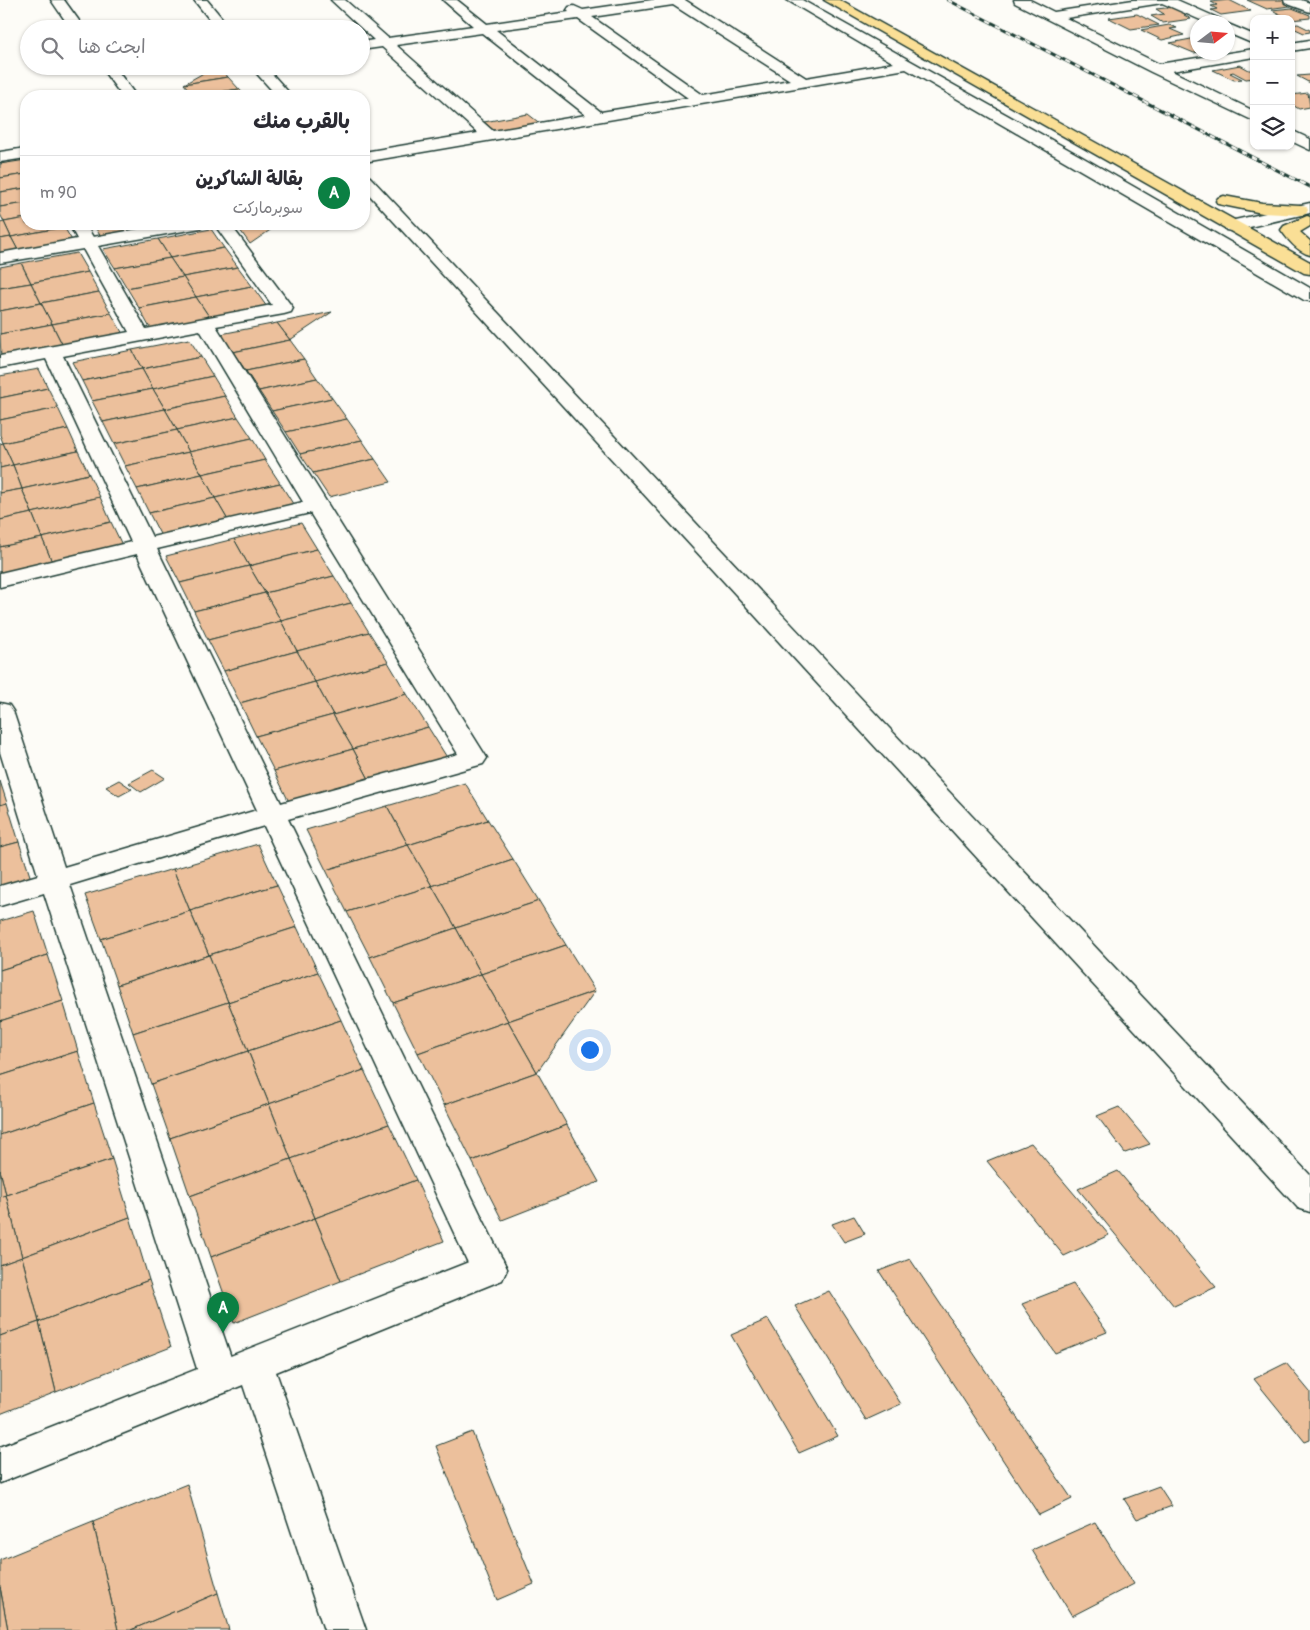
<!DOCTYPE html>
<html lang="ar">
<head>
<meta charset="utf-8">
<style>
  :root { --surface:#fff; --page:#f7f7f7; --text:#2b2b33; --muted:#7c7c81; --line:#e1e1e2; --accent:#0b8043 }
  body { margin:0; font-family:Pangolin,"Playpen Sans Arabic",sans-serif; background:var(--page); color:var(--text); direction:rtl }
  .controls { position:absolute; right:15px; top:15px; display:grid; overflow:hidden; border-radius:10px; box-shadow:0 1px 4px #0004 }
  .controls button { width:45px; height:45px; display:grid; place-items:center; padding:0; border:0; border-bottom:1px solid var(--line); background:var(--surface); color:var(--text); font:25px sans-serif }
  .compass { position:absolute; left:1190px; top:15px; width:45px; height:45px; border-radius:50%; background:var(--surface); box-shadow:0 1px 4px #0004; rotate:74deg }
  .you { position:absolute; left:589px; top:1049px; width:18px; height:18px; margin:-12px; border:4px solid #fff; border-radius:50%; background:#1a73e8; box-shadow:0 0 0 8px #1a73e833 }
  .badge { display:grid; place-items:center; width:32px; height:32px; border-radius:50%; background:var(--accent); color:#fff; font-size:16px; font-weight:700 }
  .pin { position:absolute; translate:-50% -41px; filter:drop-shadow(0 1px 2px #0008) }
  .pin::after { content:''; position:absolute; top:26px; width:18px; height:15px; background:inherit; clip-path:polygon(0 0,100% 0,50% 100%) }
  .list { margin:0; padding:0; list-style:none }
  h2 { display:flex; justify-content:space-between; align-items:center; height:65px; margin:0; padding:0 20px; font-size:21px }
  h2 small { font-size:16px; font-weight:400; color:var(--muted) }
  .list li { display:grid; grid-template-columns:32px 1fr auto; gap:15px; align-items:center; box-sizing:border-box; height:75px; padding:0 20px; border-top:1px solid var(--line) }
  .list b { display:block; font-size:19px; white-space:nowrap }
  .list p { margin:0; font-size:16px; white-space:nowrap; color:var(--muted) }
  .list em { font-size:16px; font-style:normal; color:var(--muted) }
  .icon { flex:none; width:28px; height:28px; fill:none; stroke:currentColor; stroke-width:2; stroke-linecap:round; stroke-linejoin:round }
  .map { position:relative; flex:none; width:1310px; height:1630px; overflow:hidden; direction:ltr }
  .search { position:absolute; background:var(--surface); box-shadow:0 1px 4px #0004; left:20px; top:20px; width:350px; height:55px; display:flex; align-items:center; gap:12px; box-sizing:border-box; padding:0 18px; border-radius:28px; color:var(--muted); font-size:19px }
  .panel { position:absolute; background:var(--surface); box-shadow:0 1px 4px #0004; left:20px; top:90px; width:350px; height:140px; border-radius:20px; direction:rtl }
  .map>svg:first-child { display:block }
  .building { fill:#ecc09c; stroke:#1f3d34 }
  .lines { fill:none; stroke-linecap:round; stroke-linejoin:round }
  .minor-casing { stroke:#1f3d34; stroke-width:3 }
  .tertiary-casing { stroke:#1f3d34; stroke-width:3 }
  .primary-casing { stroke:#1f3d34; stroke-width:3 }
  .minor { fill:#fdfcf7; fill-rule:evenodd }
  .tertiary { fill:#fdfcf7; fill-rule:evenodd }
  .primary { fill:#fadf96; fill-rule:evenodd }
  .rail-casing { stroke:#1f3d34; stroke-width:3 }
  .rail { stroke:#fdfcf7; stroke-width:2; stroke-dasharray:5.5; stroke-linecap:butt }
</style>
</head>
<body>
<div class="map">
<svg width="1310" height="1630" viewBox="0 0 1310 1630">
  <rect width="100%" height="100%" fill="#fdfcf7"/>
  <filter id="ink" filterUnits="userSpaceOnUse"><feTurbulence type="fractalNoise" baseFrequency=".02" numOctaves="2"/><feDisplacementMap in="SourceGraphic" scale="10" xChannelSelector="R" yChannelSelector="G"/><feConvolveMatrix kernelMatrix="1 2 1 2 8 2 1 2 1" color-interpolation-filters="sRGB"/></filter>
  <g filter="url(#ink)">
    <g class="building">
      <path d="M1229,0L1251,11L1221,15L1211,10L1217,9L1211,6L1217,5L1211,2Z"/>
      <path d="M1247,0H1287L1297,5L1267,9Z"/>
      <path d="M1175,7L1191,14L1184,15L1191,19L1163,23L1151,16L1164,14L1156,9Z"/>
      <path d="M1292,8L1310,15V18L1291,20L1272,10Z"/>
      <path d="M1137,14L1159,25L1131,29L1109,18Z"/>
      <path d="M1298,24L1310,30V32L1304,33L1291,27V25Z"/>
      <path d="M1169,25L1177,28L1170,29L1184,35L1162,40L1141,30Z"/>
      <path d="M1191,39L1198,42L1199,52L1194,53L1170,43Z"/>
      <path d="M1240,65L1249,70H1254V78L1246,79L1233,72L1230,73L1242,79L1234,80L1213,70Z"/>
      <path d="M216,66H219L228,77L184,84Z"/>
      <path d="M1310,75V83L1297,76Z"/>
      <path d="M228,77L239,89L194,96L184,84Z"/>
      <path d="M239,89L245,96H194Z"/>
      <path d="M1308,93L1310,107L1299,109L1291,104V95Z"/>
      <path d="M528,114L542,125L497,133L484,122Z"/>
      <path d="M26,160V174L0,178V164Z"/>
      <path d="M26,174V188L0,192V178Z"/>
      <path d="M26,188V203L0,207V192Z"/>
      <path d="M26,203V218L4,222L0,214V207Z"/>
      <path d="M26,218V224H62L64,227L11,237L4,222Z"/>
      <path d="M4,222L11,237L0,239V223Z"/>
      <path d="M93,224H150L153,228L101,237Z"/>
      <path d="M249,224H279L250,244L237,226Z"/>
      <path d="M64,227L73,242L19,252L11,237Z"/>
      <path d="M211,229L224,248L170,258L158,239Z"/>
      <path d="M11,237L19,252L0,255V239Z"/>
      <path d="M158,239L170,258L115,268L103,249Z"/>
      <path d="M224,248L238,267L183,277L170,258Z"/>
      <path d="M77,253L88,272L31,283L21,263Z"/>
      <path d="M170,258L183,277L127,288L115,268Z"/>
      <path d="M21,263L31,283L0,288V267Z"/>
      <path d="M238,267L252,286L196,297L183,277Z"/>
      <path d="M88,272L99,292L41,303L31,283Z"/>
      <path d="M183,277L196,297L139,308L127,288Z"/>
      <path d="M31,283L41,303L0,311V288Z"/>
      <path d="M252,286L267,307L210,318L196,297Z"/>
      <path d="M99,292L111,313L52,324L41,303Z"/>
      <path d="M196,297L210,318L151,330L139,308Z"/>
      <path d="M41,303L52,324L0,334V311Z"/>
      <path d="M332,312L290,340L277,323Z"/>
      <path d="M111,313L123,334L63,346L52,324Z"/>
      <path d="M277,323L290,340L233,352L221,334Z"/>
      <path d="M52,324L63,346L1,358L0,334Z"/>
      <path d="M189,339L201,357L142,369L132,350Z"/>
      <path d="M290,340L304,359L246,371L233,352Z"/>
      <path d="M132,350L142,369L82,381L72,362Z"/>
      <path d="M201,357L213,376L153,389L142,369Z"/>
      <path d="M304,359L317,378L259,391L246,371Z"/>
      <path d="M39,369L48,388L0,398V376Z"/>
      <path d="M142,369L153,389L92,401L82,381Z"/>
      <path d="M213,376L225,396L165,409L153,389Z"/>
      <path d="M317,378L332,398L272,411L259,391Z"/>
      <path d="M48,388L58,408L0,420V398Z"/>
      <path d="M153,389L165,409L103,422L92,401Z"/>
      <path d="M225,396L238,417L177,430L165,409Z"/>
      <path d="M332,398L347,419L286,432L272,411Z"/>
      <path d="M58,408L68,429L3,443L0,435V420Z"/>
      <path d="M165,409L177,430L114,444L103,422Z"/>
      <path d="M238,417L252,438L189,452L177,430Z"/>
      <path d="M347,419L362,440L300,454L286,432Z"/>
      <path d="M68,429L78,451L13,465L3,443Z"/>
      <path d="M177,430L189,452L125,466L114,444Z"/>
      <path d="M252,438L265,460L202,474L189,452Z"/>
      <path d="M362,440L375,459L313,473L300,454Z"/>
      <path d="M3,443L13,465L0,468V444Z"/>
      <path d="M78,451L89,474L22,489L13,465Z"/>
      <path d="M189,452L202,474L137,489L125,466Z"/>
      <path d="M375,459L391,482L329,497L313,473Z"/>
      <path d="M265,460L280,483L215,498L202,474Z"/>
      <path d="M13,465L22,489L0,493V468Z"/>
      <path d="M89,474L100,497L32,513L22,489Z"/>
      <path d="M202,474L215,498L149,513L137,489Z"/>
      <path d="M280,483L295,507L229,522L215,498Z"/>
      <path d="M22,489L32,513L0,520V493Z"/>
      <path d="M100,497L111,522L42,538L32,513Z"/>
      <path d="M215,498L229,522L162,538L149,513Z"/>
      <path d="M32,513L42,538L0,547V520Z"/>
      <path d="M111,522L123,547L53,564L42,538Z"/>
      <path d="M301,523L317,549L249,566L234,539Z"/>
      <path d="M42,538L53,564L0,576V547Z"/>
      <path d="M234,539L249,566L180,583L166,556Z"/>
      <path d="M317,549L334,576L265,593L249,566Z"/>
      <path d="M249,566L265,593L194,611L180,583Z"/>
      <path d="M334,576L351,603L281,621L265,593Z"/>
      <path d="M265,593L281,621L208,640L194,611Z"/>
      <path d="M351,603L369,632L297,651L281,621Z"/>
      <path d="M281,621L297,651L224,671L208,640Z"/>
      <path d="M369,632L388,662L315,682L297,651Z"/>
      <path d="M297,651L315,682L240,703L224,671Z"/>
      <path d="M388,662L407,694L333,715L315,682Z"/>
      <path d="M315,682L333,715L256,736L240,703Z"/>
      <path d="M407,694L428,727L353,749L333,715Z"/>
      <path d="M333,715L353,749L274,771L256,736Z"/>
      <path d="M428,727L448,759L370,781L353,749Z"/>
      <path d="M353,749L370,781L290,804L274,771Z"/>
      <path d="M153,770L165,778L141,792L129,783Z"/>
      <path d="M119,780L132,789L119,796L106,787Z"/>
      <path d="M0,781L7,803L0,805Z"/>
      <path d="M465,783L488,820L408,845L387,806Z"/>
      <path d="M7,803L19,842L0,847V805Z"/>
      <path d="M387,806L408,845L326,870L306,830Z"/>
      <path d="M488,820L513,859L432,886L408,845Z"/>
      <path d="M19,842L32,882L0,891V847Z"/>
      <path d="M258,844L277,885L190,911L173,869Z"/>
      <path d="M408,845L432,886L347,912L326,870Z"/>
      <path d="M513,859L539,901L456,928L432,886Z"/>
      <path d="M173,869L190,911L101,939L85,895Z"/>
      <path d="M277,885L297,927L209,955L190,911Z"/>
      <path d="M432,886L456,928L370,957L347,912Z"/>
      <path d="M539,901L566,945L481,974L456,928Z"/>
      <path d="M34,911L48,955L0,970V921Z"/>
      <path d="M190,911L209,955L117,985L101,939Z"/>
      <path d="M297,927L318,972L228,1002L209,955Z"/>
      <path d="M456,928L481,974L393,1003L370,957Z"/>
      <path d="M566,945L595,991L508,1021L481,974Z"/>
      <path d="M48,955L63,1001L0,1021V970Z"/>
      <path d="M209,955L228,1002L133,1033L117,985Z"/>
      <path d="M318,972L341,1020L248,1051L228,1002Z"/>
      <path d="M481,974L508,1021L418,1053L393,1003Z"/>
      <path d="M595,991L537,1072L508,1021Z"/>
      <path d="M63,1001L78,1051L0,1076V1021Z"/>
      <path d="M228,1002L248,1051L151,1084L133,1033Z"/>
      <path d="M341,1020L364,1070L269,1104L248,1051Z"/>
      <path d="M508,1021L537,1072L444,1105L418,1053Z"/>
      <path d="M78,1051L94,1103L0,1135V1076Z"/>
      <path d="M248,1051L269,1104L170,1138L151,1084Z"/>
      <path d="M364,1070L389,1124L291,1159L269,1104Z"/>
      <path d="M537,1072L567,1125L472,1161L444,1105Z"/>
      <path d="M94,1103L112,1159L6,1195L0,1170V1135Z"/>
      <path d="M269,1104L291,1159L190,1196L170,1138Z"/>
      <path d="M1119,1107L1150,1144L1125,1153L1097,1116Z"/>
      <path d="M389,1124L416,1180L315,1218L291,1159Z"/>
      <path d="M567,1125L599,1182L502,1220L472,1161Z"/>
      <path d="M1031,1143L1109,1235L1064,1256L987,1161Z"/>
      <path d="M112,1159L130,1217L22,1257L6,1195Z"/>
      <path d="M291,1159L315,1218L211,1257L190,1196Z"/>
      <path d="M0,1170L6,1195L0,1197Z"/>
      <path d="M1118,1171L1216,1287L1174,1306L1078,1189Z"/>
      <path d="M416,1180L444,1241L341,1281L315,1218Z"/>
      <path d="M6,1195L22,1257L0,1265V1197Z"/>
      <path d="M854,1216L865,1234L844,1242L832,1224Z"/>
      <path d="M130,1217L149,1280L39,1322L22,1257Z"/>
      <path d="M315,1218L341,1281L234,1323L211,1257Z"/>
      <path d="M22,1257L39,1322L0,1336V1265Z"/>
      <path d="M910,1259L1072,1499L1039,1515L879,1271Z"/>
      <path d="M149,1280L171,1347L56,1392L39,1322Z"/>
      <path d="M1073,1284L1107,1332L1055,1353L1022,1304Z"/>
      <path d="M829,1291L901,1404L866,1420L795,1306Z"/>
      <path d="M768,1319L838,1436L799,1453L731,1335Z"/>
      <path d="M39,1322L56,1392L0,1414V1336Z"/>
      <path d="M1286,1363L1310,1392V1440L1305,1442L1254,1379Z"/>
      <path d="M472,1432L534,1584L497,1600L436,1446Z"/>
      <path d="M187,1484L218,1593L131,1630H118L93,1522Z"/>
      <path d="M1159,1486L1172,1506L1137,1519L1124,1499Z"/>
      <path d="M93,1522L118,1630H8L0,1587V1560Z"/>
      <path d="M1095,1522L1134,1584L1072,1616L1032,1550Z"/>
      <path d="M0,1587L8,1630H0Z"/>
      <path d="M218,1593L229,1630H131Z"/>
    </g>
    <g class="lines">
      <g class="minor-casing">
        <g id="minor">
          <path d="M51,0H64L85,29H71Z"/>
          <path d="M331,0H345L388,38L473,26L443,0H457L487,24L569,12L567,10L569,7L574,6L583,10L652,0H685L806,78L894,63L787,0H802L1082,157L1310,288V301L1304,300L906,69L364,162V152L478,133L382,47L361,50V42L374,40ZM673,5L790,80L703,95L592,17ZM578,19L688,98L601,112L496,30ZM482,33L586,115L493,131L396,45Z"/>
          <path d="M1014,0H1030L1054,12L1133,0H1177L1220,19L1221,22H1205L1162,3L1066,18L1159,64L1254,49V57L1172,71L1254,111V121L1151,72L1015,3Z"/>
          <path d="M1284,0H1301L1310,3V12L1285,3Z"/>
          <path d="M1228,24L1254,35V44L1228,33Z"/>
          <path d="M1310,40V48L1291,51V43Z"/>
          <path d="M100,66H114L136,96H122Z"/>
          <path d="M1291,130L1310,139V150L1291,141Z"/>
          <path d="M26,148V158L0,162V152Z"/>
          <path d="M69,224H85L93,237L167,224H203L201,228L195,229L98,246L146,329L272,305L214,224H230L293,308L291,312L284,314L216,326L487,758L483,764L288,819L507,1269L502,1280L489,1284L476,1280L264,826L70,885L238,1378L232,1390L219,1395L206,1390L200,1378L44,893L0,906V886L38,875L0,752V703L9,705L13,711L64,867L257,810L137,554L0,587V573L131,542L46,359L0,368V356L129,332L83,249L0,263V253L77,239ZM200,330L303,502L152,537L63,356ZM310,513L458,754L281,803L157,549Z"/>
        </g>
      </g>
      <g class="tertiary-casing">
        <g id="tertiary">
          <path d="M194,0H207L231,29H217Z"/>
          <path d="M250,66H265L292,96H277Z"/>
          <path d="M364,175L370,177L1310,1175V1212L1298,1208L364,189Z"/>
          <path d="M1310,203V213L1232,231L1226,230L1224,226L1226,222Z"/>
          <path d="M489,1254L502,1258L507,1269L502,1280L276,1372L366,1630H324L243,1385L0,1483V1447Z"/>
        </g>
      </g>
      <g class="primary-casing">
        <g id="primary">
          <path d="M824,0H839L1310,262V274L1304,273Z"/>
          <path d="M1224,196L1262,203L1300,205L1306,206L1308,210L1306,214L1300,215L1262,213L1218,204L1216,201L1218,198Z"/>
          <path d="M1307,216L1310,217V226L1300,232L1310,241V255C1298,252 1288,240 1281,230L1284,226Z"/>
        </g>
      </g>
      <use href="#minor" class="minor"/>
      <use href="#tertiary" class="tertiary"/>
      <use href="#primary" class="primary"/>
      <g class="rail-casing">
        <path id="rail" d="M948,0L1310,187"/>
      </g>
      <use href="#rail" class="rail"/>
    </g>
  </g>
</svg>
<div class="controls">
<button>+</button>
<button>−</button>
<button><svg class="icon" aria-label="layers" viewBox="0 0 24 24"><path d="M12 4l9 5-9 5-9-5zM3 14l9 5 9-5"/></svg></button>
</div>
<svg class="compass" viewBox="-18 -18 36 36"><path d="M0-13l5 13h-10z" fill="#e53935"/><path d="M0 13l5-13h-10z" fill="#7c7c81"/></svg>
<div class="you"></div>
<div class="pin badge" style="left:223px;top:1333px">A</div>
<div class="search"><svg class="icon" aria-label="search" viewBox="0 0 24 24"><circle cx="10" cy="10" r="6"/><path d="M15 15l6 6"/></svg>ابحث هنا</div>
<section class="panel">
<h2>بالقرب منك<small></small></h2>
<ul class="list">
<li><span class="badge">A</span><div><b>بقالة الشاكرين</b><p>سوبرماركت</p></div><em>90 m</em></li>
</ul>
</section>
</div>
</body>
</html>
